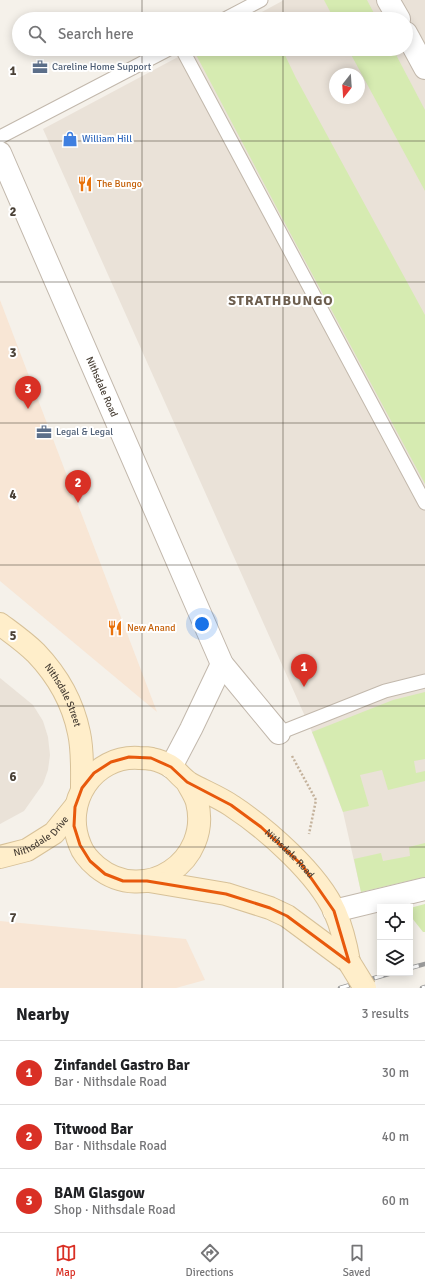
<!DOCTYPE html>
<html lang="en">
<head>
<meta charset="utf-8">
<style>
  :root { --surface:#fff; --page:#f2f2f2; --text:#202124; --muted:#757577; --line:#e0e0e0; --accent:#d93025 }
  body { margin:0; font-family:Signika,sans-serif; background:var(--page); color:var(--text) }
  .controls { position:absolute; right:12px; bottom:12px; display:grid; overflow:hidden; border-radius:0px; box-shadow:0 2px 10px #0003 }
  .controls button { width:36px; height:36px; display:grid; place-items:center; padding:0; border:0; border-bottom:1px solid var(--line); background:var(--surface); color:var(--text); font:20px sans-serif }
  .compass { position:absolute; left:329px; top:68px; width:36px; height:36px; border-radius:50%; background:var(--surface); box-shadow:0 2px 10px #0003; rotate:197deg }
  .you { position:absolute; left:202px; top:624px; width:14px; height:14px; margin:-10px; border:3px solid #fff; border-radius:50%; background:#1a73e8; box-shadow:0 0 0 6px #1a73e833 }
  .badge { display:grid; place-items:center; width:26px; height:26px; border-radius:50%; background:var(--accent); color:#fff; font-size:13px; font-weight:700 }
  .pin { position:absolute; translate:-50% -33px; filter:drop-shadow(0 1px 2px #0008) }
  .pin::after { content:''; position:absolute; top:21px; width:14px; height:12px; background:inherit; clip-path:polygon(0 0,100% 0,50% 100%) }
  .list { margin:0; padding:0; list-style:none }
  h2 { display:flex; justify-content:space-between; align-items:center; height:52px; margin:0; padding:0 16px; font-size:17px }
  h2 small { font-size:13px; font-weight:400; color:var(--muted) }
  .list li { display:grid; grid-template-columns:26px 1fr auto; gap:12px; align-items:center; box-sizing:border-box; height:64px; padding:0 16px; border-top:1px solid var(--line) }
  .list b { display:block; font-size:15px; white-space:nowrap }
  .list p { margin:0; font-size:13px; white-space:nowrap; color:var(--muted) }
  .list em { font-size:13px; font-style:normal; color:var(--muted) }
  .icon { flex:none; width:22px; height:22px; fill:none; stroke:currentColor; stroke-width:2; stroke-linecap:round; stroke-linejoin:round }
  .map { position:relative; flex:none; width:425px; height:988px; overflow:hidden }
  .search { position:absolute; background:var(--surface); box-shadow:0 2px 10px #0003; left:12px; right:12px; top:12px; height:44px; display:flex; align-items:center; gap:10px; box-sizing:border-box; padding:0 14px; border-radius:22px; color:var(--muted); font-size:15px }
  .sheet { height:244px; background:var(--surface) }
  nav { display:flex; justify-content:space-around; align-items:center; box-sizing:border-box; height:56px; border-top:1px solid var(--line); background:var(--surface); font-size:11px; color:var(--muted) }
  nav a { display:grid; justify-items:center; gap:2px }
  nav .on { color:var(--accent) }
  .map>svg:first-child { display:block }
  .residential { fill:#eae2d8; fill-rule:evenodd }
  .commercial { fill:#f8e6d5 }
  .green { fill:#d6ebb1 }
  .lines { fill:none; stroke-linecap:round; stroke-linejoin:round }
  .lane-casing { stroke:#c2b8ac; stroke-width:15 }
  .street-casing { stroke:#c2b8ac; stroke-width:24 }
  .secondary-casing { stroke:#d7c198; stroke-width:24 }
  .path { stroke:#c4b29c; stroke-width:2.5; stroke-dasharray:2 2; stroke-linecap:butt }
  .lane { stroke:#fff; stroke-width:13 }
  .street { stroke:#fff; stroke-width:22 }
  .secondary { stroke:#ffeeca; stroke-width:22 }
  .rail-casing { stroke:#999; stroke-width:4.5 }
  .rail { stroke:#fff; stroke-width:3; stroke-dasharray:9; stroke-linecap:butt }
  .secondary-bridge-casing { stroke:#d7c198; stroke-width:24; stroke-linecap:butt }
  .secondary-bridge { stroke:#ffeeca; stroke-width:22 }
  .marked { fill:none; stroke:#e8590c; stroke-width:3; stroke-linejoin:round }
  .grid { fill:none; stroke:#4a4137; stroke-width:1; stroke-opacity:0.55 }
  .labels { text-anchor:middle; dominant-baseline:central; stroke-width:4; stroke-linejoin:round; paint-order:stroke }
  .service-label { font-size:10px; fill:#4e5e75; stroke:#fff; text-anchor:start }
  .shop-label { font-size:10px; fill:#366cbe; stroke:#fff; text-anchor:start }
  .food-label { font-size:10px; fill:#c56008; stroke:#fff; text-anchor:start }
  .street-label { font-size:10px; fill:#4a4137; stroke:#fff }
  .district-label { font-size:14px; font-weight:bold; letter-spacing:1px; fill:#6d5e4e; stroke:#fff }
  .grid-label { font-size:13px; text-anchor:middle; font-weight:bold; fill:#4a4137; stroke:#fff; stroke-width:4; stroke-linejoin:round; paint-order:stroke }
</style>
</head>
<body>
<div class="map">
<svg width="425" height="988" viewBox="0 0 425 988">
  <rect width="100%" height="100%" fill="#f5f1ea"/>
  <g class="residential">
    <path d="M284,0H425V875L361,892L343,812L312,732L43,129L193,49H406V19H249ZM335,74H359V98H335Z"/>
    <path d="M0,678L33,705L43,721L48,737L50,755L48,770L43,784L24,811L0,824Z"/>
  </g>
  <g class="commercial">
    <path d="M0,300L157,712L0,581Z"/>
    <path d="M0,921L186,939L205,980L176,988H0Z"/>
  </g>
  <g class="green">
    <path d="M324,0H367L377,19H334Z"/>
    <path d="M193,49H282L296,78L425,315V484L288,229Z"/>
    <path d="M348,49H393L425,110V191Z"/>
    <path d="M425,692V759L414,761L416,773L425,771V781L388,790L382,770L360,775L369,806L343,812L326,766L312,732L393,700Z"/>
    <path d="M425,843V877L361,892L354,859L381,853L383,861L410,856L409,847Z"/>
    <path d="M425,904V932H423L412,918H410V908Z"/>
  </g>
  <g class="lines">
    <g class="lane-casing">
      <g id="lane">
        <path d="M225,19L261,0"/>
        <path d="M182,49L425,503"/>
        <path d="M0,137L169,49"/>
        <path d="M279,733L385,691L425,681"/>
      </g>
    </g>
    <g class="street-casing">
      <g id="street">
        <path d="M388,0L399,19"/>
        <path d="M406,33L425,68"/>
        <path id="s1" d="M0,153L222,664L279,733"/>
        <path d="M171,767L191,729L222,664"/>
        <path d="M334,911L425,889"/>
      </g>
    </g>
    <g class="secondary-casing">
      <g id="secondary">
        <path id="s2" d="M0,624C12,633 25,642 36,653C57,675 73,703 79,733C83,751 82,770 82,788"/>
        <path id="s3" d="M187,782C190,788 195,795 197,802C212,861 145,906 97,867C90,861 83,854 80,845C62,803 93,755 139,758C143,758 148,758 152,759C158,760 168,764 173,768C178,773 183,779 189,783C203,791 219,797 232,806C267,829 318,874 335,912C342,928 346,945 349,962"/>
        <path id="s4" d="M0,857L27,850L54,833L75,807"/>
        <path d="M149,881L226,894L270,908L287,916L349,962"/>
      </g>
    </g>
    <path class="path" d="M292,756L316,800L309,834"/>
    <use href="#lane" class="lane"/>
    <use href="#street" class="street"/>
    <use href="#secondary" class="secondary"/>
    <g class="rail-casing">
      <g id="rail">
        <path d="M410,968L425,964"/>
        <path d="M340,988L392,973"/>
        <path d="M422,988L425,987"/>
      </g>
    </g>
    <use href="#rail" class="rail"/>
    <g class="secondary-bridge-casing">
      <path id="secondary-bridge" d="M349,962L365,988"/>
    </g>
    <use href="#secondary-bridge" class="secondary-bridge"/>
  </g>
  <path class="marked" d="M129,757L151,758L171,767L187,782L231,805L261,827L302,865L334,911L349,962L287,916L270,908L226,894L147,881H123L105,874L90,861L80,845L74,826L75,807L82,788L94,773L111,762Z"/>
  <path class="grid" d="M142,0V19M283,0V19M142,49V988M283,49V988M0,141H425M0,282H425M0,423H425M0,565H425M0,706H425M0,847H425"/>
  <defs>
    <g id="office-bare" transform="scale(1.2)"><path d="M-6-3h4V-5.5h4V-3h4V5H-6ZM-1-4.5V-3h2v-1.5ZM-6 0V1H6V0Z" fill="#5c6f8a" stroke="#fff" stroke-width="2.5" paint-order="stroke"/></g>
    <g id="shop-bare" transform="scale(1.2)"><path d="M-5-2.5h2.3a2.7 3.5 0 0 1 5.4 0H5L5.5 6h-11ZM-1.5-2.5h3a1.5 2.3 0 0 0-3 0Z" fill="#3f7fe0" stroke="#fff" stroke-width="2.5" paint-order="stroke"/></g>
    <g id="restaurant-bare" transform="scale(1.2)"><path d="M-5-6h1v4h1v-4h1v4h1v-4h1v5L-1.5 .5V6h-2V.5L-5-1ZM5-6V6H3V1.5H1.5Q1.5-4 5-6Z" fill="#e8710a" stroke="#fff" stroke-width="2.5" paint-order="stroke"/></g>
  </defs>
  <g fill-rule="evenodd">
    <use href="#office-bare" x="40" y="67"/>
    <use href="#shop-bare" x="70" y="139"/>
    <use href="#restaurant-bare" x="85" y="184"/>
    <use href="#office-bare" x="44" y="432"/>
    <use href="#restaurant-bare" x="115" y="628"/>
  </g>
  <g class="labels">
    <g class="service-label">
      <text x="52" y="67">Careline Home Support</text>
      <text x="56" y="432">Legal &amp; Legal</text>
    </g>
    <g class="shop-label">
      <text x="82" y="139">William Hill</text>
    </g>
    <g class="food-label">
      <text x="97" y="184">The Bungo</text>
      <text x="127" y="628">New Anand</text>
    </g>
    <g class="street-label">
      <text stroke="none"><textPath href="#s1" startOffset="255">Nithsdale Road</textPath></text>
      <text stroke="none"><textPath href="#s2" startOffset="97">Nithsdale Street</textPath></text>
      <text stroke="none"><textPath href="#s4" startOffset="47">Nithsdale Drive</textPath></text>
      <text stroke="none"><textPath href="#s3" startOffset="516">Nithsdale Road</textPath></text>
    </g>
    <g class="district-label">
      <text x="281" y="300">STRATHBUNGO</text>
    </g>
  </g>
  <g class="grid-label">
    <text x="13" y="75">1</text>
    <text x="13" y="216">2</text>
    <text x="13" y="357">3</text>
    <text x="13" y="499">4</text>
    <text x="13" y="640">5</text>
    <text x="13" y="781">6</text>
    <text x="13" y="922">7</text>
  </g>
</svg>
<div class="controls">
<button><svg class="icon" aria-label="locate" viewBox="0 0 24 24"><circle cx="12" cy="12" r="6"/><path d="M12 2v4M12 18v4M2 12h4M18 12h4"/></svg></button>
<button><svg class="icon" aria-label="layers" viewBox="0 0 24 24"><path d="M12 4l9 5-9 5-9-5zM3 14l9 5 9-5"/></svg></button>
</div>
<svg class="compass" viewBox="-18 -18 36 36"><path d="M0-13l5 13h-10z" fill="#e53935"/><path d="M0 13l5-13h-10z" fill="#757577"/></svg>
<div class="you"></div>
<div class="pin badge" style="left:304px;top:687px">1</div>
<div class="pin badge" style="left:78px;top:503px">2</div>
<div class="pin badge" style="left:28px;top:409px">3</div>
<div class="search"><svg class="icon" aria-label="search" viewBox="0 0 24 24"><circle cx="10" cy="10" r="6"/><path d="M15 15l6 6"/></svg>Search here</div>
</div>
<section class="sheet">
<h2>Nearby<small>3 results</small></h2>
<ul class="list">
<li><span class="badge">1</span><div><b>Zinfandel Gastro Bar</b><p>Bar · Nithsdale Road</p></div><em>30 m</em></li>
<li><span class="badge">2</span><div><b>Titwood Bar</b><p>Bar · Nithsdale Road</p></div><em>40 m</em></li>
<li><span class="badge">3</span><div><b>BAM Glasgow</b><p>Shop · Nithsdale Road</p></div><em>60 m</em></li>
</ul>
</section>
<nav>
<a class="on"><svg class="icon" aria-label="map" viewBox="0 0 24 24"><path d="M3 6l6-2 6 2 6-2v14l-6 2-6-2-6 2zM9 4v14M15 6v14"/></svg>Map</a>
<a><svg class="icon" aria-label="directions" viewBox="0 0 24 24"><path d="M12 3l9 9-9 9-9-9zM9 14v-3h6M13 9l2 2-2 2"/></svg>Directions</a>
<a><svg class="icon" aria-label="saved" viewBox="0 0 24 24"><path d="M7 4h10v16l-5-4-5 4z"/></svg>Saved</a>
</nav>
</body>
</html>
